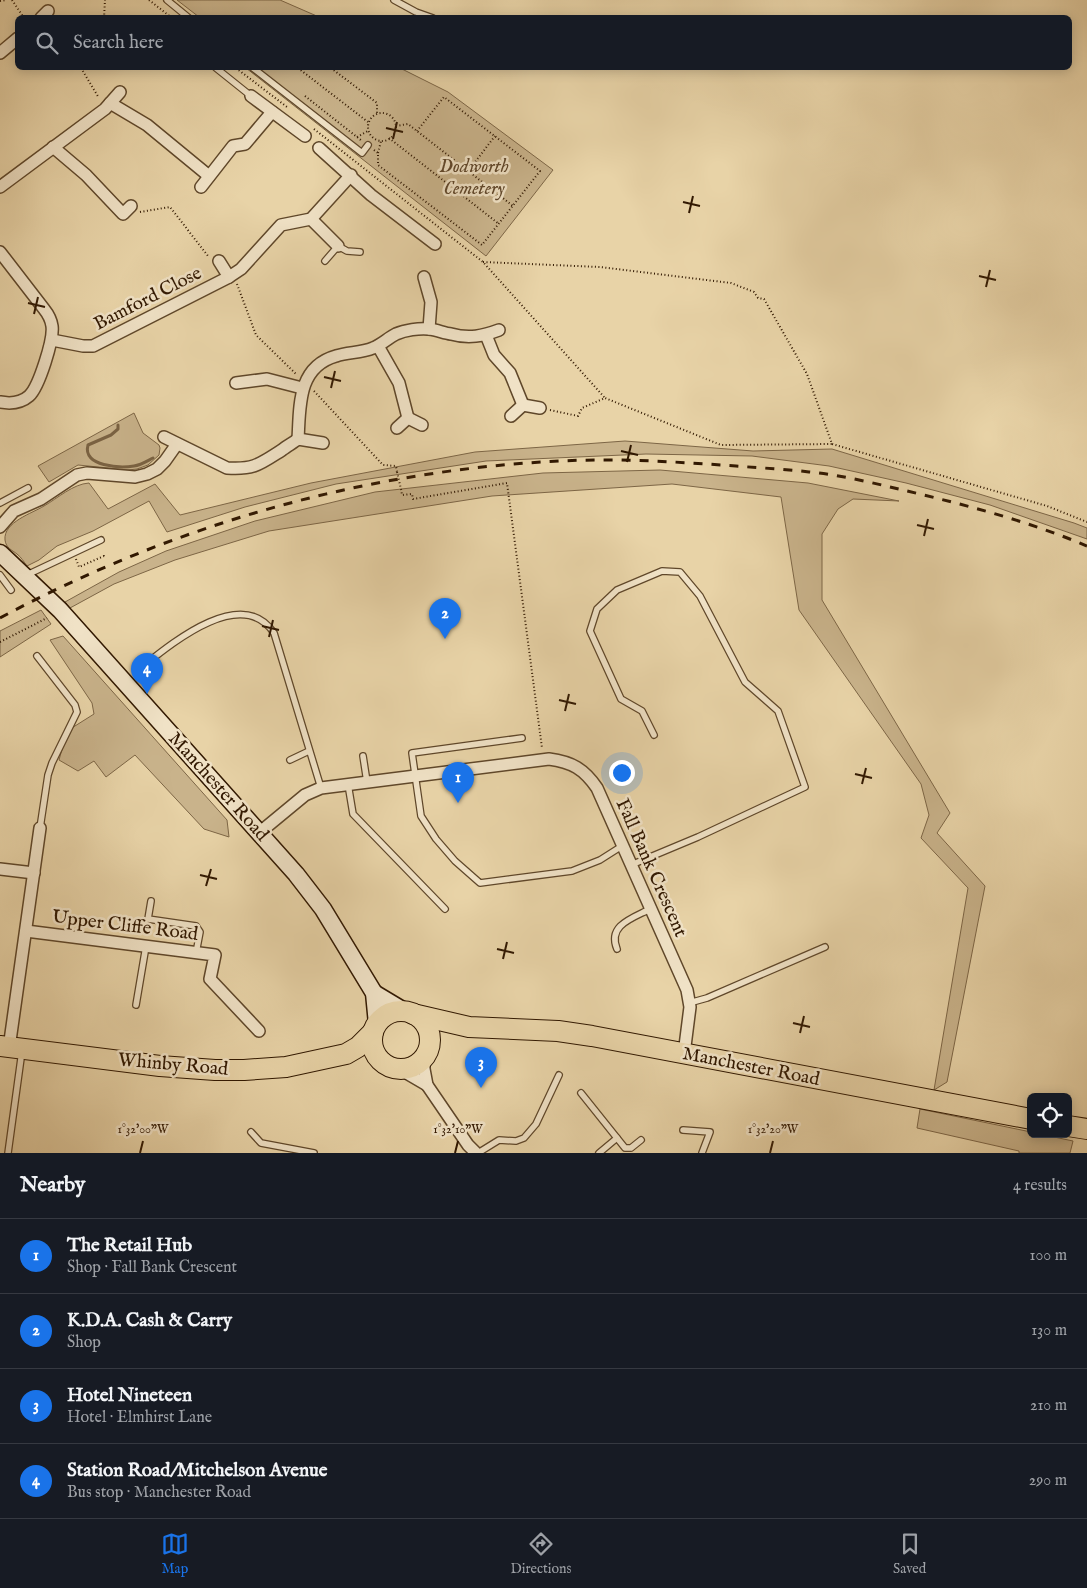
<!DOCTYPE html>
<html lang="en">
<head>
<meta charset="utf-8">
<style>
  :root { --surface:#171b24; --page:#242831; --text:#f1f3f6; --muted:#9ea1a6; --line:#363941; --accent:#1a73e8 }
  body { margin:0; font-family:"IM FELL English",serif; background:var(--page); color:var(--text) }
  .controls { position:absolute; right:15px; bottom:15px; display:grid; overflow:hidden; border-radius:8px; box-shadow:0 2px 12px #0003 }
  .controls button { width:45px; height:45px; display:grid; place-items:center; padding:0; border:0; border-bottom:1px solid var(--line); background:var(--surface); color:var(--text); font:25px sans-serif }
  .you { position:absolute; left:621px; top:772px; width:18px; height:18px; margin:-12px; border:4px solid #fff; border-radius:50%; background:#1a73e8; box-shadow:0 0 0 8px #1a73e833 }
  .badge { display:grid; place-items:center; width:32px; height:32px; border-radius:50%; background:var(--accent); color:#fff; font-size:16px; font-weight:700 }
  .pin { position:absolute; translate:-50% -41px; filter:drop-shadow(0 1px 2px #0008) }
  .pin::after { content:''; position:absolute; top:26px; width:18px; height:15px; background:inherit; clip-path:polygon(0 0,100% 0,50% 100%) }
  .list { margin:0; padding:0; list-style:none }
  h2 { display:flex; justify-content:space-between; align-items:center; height:65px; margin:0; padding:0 20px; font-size:21px }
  h2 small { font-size:16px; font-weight:400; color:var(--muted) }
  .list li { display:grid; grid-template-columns:32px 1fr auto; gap:15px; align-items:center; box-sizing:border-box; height:75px; padding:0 20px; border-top:1px solid var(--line) }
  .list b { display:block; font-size:19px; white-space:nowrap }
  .list p { margin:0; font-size:16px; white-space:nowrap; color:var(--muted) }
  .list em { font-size:16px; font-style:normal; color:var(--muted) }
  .icon { flex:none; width:28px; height:28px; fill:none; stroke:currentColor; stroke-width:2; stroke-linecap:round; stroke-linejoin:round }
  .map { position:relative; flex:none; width:1087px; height:1153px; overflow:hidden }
  .search { position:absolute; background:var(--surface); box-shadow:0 2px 12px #0003; left:15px; right:15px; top:15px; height:55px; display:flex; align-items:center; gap:12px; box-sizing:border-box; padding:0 18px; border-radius:8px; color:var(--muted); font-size:19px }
  .sheet { height:365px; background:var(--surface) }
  nav { display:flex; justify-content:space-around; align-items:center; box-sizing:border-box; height:70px; border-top:1px solid var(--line); background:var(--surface); font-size:14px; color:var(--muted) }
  nav a { display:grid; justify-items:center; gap:2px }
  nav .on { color:var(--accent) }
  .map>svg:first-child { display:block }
  .green { fill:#c9b38b; stroke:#7d6646 }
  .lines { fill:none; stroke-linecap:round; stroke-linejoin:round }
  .stream { stroke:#7a6243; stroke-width:3 }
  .service-casing { stroke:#5f472a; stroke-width:8 }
  .minor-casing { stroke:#5f472a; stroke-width:14 }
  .secondary-casing { stroke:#311801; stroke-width:19 }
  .trunk-casing { stroke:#311801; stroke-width:22 }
  .path { stroke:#311801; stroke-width:2; stroke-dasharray:1 2.5; stroke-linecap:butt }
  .service { stroke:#f0e2c6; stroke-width:5.5 }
  .minor { stroke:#f0e2c6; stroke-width:11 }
  .secondary { stroke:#f0e2c6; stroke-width:16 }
  .trunk { stroke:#e8d3a7; stroke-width:20 }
  .rail { stroke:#311801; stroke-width:3; stroke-dasharray:9 9; stroke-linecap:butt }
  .path-bridge { stroke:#311801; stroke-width:2; stroke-dasharray:1 2.5; stroke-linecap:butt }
  .ticks { fill:none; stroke:#311801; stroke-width:2 }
  .labels { text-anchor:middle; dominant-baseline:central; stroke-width:5; stroke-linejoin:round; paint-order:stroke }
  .park-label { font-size:19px; font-style:italic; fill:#5f462a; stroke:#f0e2c6 }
  .street-label { font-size:19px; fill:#311801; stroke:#f0e2c6 }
  .ticks-label { font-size:12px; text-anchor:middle; fill:#311801; stroke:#f0e2c6; stroke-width:5; stroke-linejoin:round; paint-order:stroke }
</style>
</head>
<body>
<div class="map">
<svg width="1087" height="1153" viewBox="0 0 1087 1153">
  <rect width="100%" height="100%" fill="#e8d3a7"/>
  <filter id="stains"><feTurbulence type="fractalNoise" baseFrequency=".004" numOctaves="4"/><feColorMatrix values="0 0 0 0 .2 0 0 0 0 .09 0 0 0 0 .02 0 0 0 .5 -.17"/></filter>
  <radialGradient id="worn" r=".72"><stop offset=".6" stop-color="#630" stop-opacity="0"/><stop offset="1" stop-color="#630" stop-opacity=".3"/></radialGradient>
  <g class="green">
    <path d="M177,0H280L319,17H199Z"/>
    <path d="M246,68H400L448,92L553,170L486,256Z"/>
    <path d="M134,413L143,433L159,445L160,448L159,455L148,465L137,469L128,470L78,465L49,482L38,466Z"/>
    <path d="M625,441L753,451L832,449L1074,523L1087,528V539L990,505L906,483L829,466L752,456L646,454L486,461L336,484L245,507L167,532L149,501L93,531L57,546L39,560L27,566C24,562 21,557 17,554C12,550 6,548 5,540C3,522 33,513 44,506C58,498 73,484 89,483L108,509L155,484L180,515L311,483L475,452Z"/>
    <path d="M660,470L808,483L899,501L853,499L838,509L822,534V600L950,813L937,833L985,886L947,1082L934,1090L968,888L921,838L929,815L921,784L799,610L781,497L672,484L492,496L269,531L175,560L114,584L70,608L65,602L119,572L166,551L255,521L375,492L543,473Z"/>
    <path d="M41,610L51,624L0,657V631Z"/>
    <path d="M63,636L227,820L229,837L204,829L135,755L106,777L94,761L78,771L59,760L67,731L94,714L92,703L50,640Z"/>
    <path d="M920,1109L1031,1132V1134H1040L1073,1141L1070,1153H1019V1151L917,1128Z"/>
  </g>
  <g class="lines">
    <path class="stream" d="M118,425V429L111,435L88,445C82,467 121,468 134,466C141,465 147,461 153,458"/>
    <g class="service-casing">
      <g id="service">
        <path d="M167,0L189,18"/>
        <path d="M394,0L416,12L433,18"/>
        <path d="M216,68L251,96"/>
        <path d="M253,68L362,153L368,145"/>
        <path d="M325,261L338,246L347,251L360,252"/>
        <path d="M0,503L28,488"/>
        <path d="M0,575L11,590"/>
        <path d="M28,576L31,573L101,540"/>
        <path d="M37,656L75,705L77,712L52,763L48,775L40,828"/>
        <path d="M142,667C172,643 242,585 274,633L321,788"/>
        <path d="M522,738L412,753L421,816L436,839L455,861L480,883L572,871L600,860L622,846"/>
        <path d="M363,756L367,782"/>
        <path d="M290,760L309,751"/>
        <path d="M348,784L353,814L445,909"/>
        <path d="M631,865L698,837L805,787L778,711L745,682L700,596L680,572L662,571L617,590L597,609L590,631L621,699L642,711L654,735"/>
        <path d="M151,901L148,919L196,926L200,932L196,953"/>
        <path d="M617,949C607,925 633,918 650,909"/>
        <path d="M689,1003L707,998L825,947"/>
        <path d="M136,1005L146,946"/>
        <path d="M581,1093L625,1148H631L641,1140"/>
        <path d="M683,1130L710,1132L702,1153"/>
        <path d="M251,1132L261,1143L314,1153"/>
        <path d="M8,1153L22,1051"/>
        <path d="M478,1153L499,1140L516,1141L524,1138L536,1124L559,1075"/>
        <path d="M599,1153L617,1138"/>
      </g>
    </g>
    <g class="minor-casing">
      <g id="minor">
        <path d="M41,18L48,11"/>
        <path d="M0,53L18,38"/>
        <path d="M251,96L305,136"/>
        <path d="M110,103L147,125L209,176"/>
        <path d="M53,147L86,175L123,214L131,206"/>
        <path d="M319,148L371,195L435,244"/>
        <path d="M0,187L105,109L120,92"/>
        <path d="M201,187L233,146L245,144L272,112"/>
        <path d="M311,219L338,246"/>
        <path d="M0,252L44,309C48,314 51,319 52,326C54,339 39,387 29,396C21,403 11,404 0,402"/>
        <path d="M219,261L229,277"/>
        <path d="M424,277L431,302L429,329"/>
        <path d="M486,335L494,355L510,373L523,405"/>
        <path d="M52,340L83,346H93L229,277L241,269L281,225L311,219L351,175"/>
        <path d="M378,346L399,383L408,418"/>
        <path d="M236,383L267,379L302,388"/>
        <path d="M511,416L523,405L540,408"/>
        <path d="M397,428L408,418L422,425"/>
        <path d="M164,437L227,468C254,470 260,464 282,450C287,446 293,443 298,439L323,443"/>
        <path d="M298,439C300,407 297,367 336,356C348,352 361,353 373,348C381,345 388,338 396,334C405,330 419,328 429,329C437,330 444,333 451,334C469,339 483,336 499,330"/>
        <path d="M0,527L14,511L41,499L77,475L87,473L135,477L147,474L157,469L165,461L177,444"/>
        <path d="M259,833L305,795L321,788L549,759C572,762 584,769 597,788L687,990L690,1007L684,1054"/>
        <path d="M0,869L34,873"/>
        <path d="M26,931L215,955L210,979L259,1031"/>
        <path d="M9,1048L40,828"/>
        <path d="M424,1057V1069L427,1085L468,1145L476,1153"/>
        <path d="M392,1067L403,1071L427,1085"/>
      </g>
    </g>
    <g class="secondary-casing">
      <g id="secondary">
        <path d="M0,553L60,610L296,874L323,909L374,993L377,1024"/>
        <path d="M374,993L404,1011"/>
      </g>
    </g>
    <g class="trunk-casing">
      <g id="trunk">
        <circle cx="401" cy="1040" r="29"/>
        <path d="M413,1014L469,1027L558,1031L592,1036L1031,1119"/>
        <path d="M0,1046L160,1066L215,1070H244L286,1067L346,1054L358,1047L373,1032"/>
        <path d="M1068,1126L1087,1129"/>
      </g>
    </g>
    <g class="path">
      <path d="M12,0L24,18"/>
      <path d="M149,0L172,18"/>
      <path d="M0,1L6,0"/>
      <path d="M104,18L105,0"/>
      <path d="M70,68H73"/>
      <path d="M81,68L99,98"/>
      <path d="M236,68L287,107"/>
      <path d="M298,68L368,122"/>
      <path d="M331,68L377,103V113"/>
      <path d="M305,96L362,141"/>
      <circle cx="382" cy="127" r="14"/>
      <path d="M396,126L408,124L513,206"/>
      <path d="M314,129L483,262L605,398"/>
      <path d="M357,137L368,131"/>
      <path d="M389,138L499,224"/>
      <path d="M374,150L378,153V165L482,245L540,171L444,97L417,131"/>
      <path d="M378,153L381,141"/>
      <path d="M469,170L495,136"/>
      <path d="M140,212L170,207L208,256"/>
      <path d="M483,262L600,267L731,283L754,292L758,298L764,299L807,374L832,444L1047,506L1087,522"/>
      <path d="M237,284L256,335L296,374"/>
      <path d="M314,391L383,465L396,466L397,472"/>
      <path d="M550,410L578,416L582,408L605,398L721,445L832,444"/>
      <path d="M401,489L402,495L412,494L413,499L507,483L542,748"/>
      <path d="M76,559L79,567L104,556L105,558"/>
      <path d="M0,642L47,618"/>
    </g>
    <use href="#service" class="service"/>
    <use href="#minor" class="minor"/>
    <use href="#secondary" class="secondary"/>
    <use href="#trunk" class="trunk"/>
    <path class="rail" d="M0,618C173,525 365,470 561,461C620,458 678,462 736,466C760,468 785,469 809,472C841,475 873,483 903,490C966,505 1028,521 1087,546"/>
    <path class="path-bridge" d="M397,472L401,489"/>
  </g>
  <path class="ticks" d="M386,128L403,132M393,139L397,122M683,202L700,206M689,213L693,196M979,276L996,280M986,287L990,270M28,303L45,307M34,314L38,297M324,377L341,381M331,388L335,371M621,451L638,455M627,462L631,445M917,525L934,529M924,536L928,519M262,626L279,630M269,637L273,620M559,700L576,704M565,711L569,694M855,774L872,778M862,784L866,768M200,875L217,879M206,886L211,869M497,949L514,953M503,959L507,942M793,1023L810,1027M800,1033L804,1016M140,1153L143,1141M455,1153L458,1141M770,1153L773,1141"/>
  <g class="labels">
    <g class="park-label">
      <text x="474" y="167">Dodworth<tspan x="474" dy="22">Cemetery</tspan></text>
    </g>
    <g class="street-label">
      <text transform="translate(148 299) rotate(-27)">Bamford Close</text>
      <text transform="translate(218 787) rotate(48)">Manchester Road</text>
      <text transform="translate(651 868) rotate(66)">Fall Bank Crescent</text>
      <text transform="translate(125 926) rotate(7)">Upper Cliffe Road</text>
      <text transform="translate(173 1065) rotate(5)">Whinby Road</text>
      <text transform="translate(751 1067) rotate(11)">Manchester Road</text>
    </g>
  </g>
  <g class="ticks-label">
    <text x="143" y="1133">1°32'00"W</text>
    <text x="458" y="1133">1°32'10"W</text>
    <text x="773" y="1133">1°32'20"W</text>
  </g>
  <rect width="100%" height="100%" filter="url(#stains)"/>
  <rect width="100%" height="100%" fill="url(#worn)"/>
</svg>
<div class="controls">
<button><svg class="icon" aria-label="locate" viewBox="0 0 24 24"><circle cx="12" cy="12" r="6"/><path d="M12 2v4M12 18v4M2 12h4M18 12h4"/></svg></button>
</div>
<div class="you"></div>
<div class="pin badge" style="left:458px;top:803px">1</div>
<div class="pin badge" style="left:445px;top:639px">2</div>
<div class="pin badge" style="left:481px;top:1088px">3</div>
<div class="pin badge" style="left:147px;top:694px">4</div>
<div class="search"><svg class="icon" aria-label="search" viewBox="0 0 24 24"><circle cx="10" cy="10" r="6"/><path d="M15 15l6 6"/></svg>Search here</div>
</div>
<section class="sheet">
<h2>Nearby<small>4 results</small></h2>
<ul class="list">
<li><span class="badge">1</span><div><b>The Retail Hub</b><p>Shop · Fall Bank Crescent</p></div><em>100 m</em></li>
<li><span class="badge">2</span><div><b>K.D.A. Cash &amp; Carry</b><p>Shop</p></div><em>130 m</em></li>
<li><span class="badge">3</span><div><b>Hotel Nineteen</b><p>Hotel · Elmhirst Lane</p></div><em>210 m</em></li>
<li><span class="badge">4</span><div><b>Station Road/Mitchelson Avenue</b><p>Bus stop · Manchester Road</p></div><em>290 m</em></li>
</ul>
</section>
<nav>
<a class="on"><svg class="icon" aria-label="map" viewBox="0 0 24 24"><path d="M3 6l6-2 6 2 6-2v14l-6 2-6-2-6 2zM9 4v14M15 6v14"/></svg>Map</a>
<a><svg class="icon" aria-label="directions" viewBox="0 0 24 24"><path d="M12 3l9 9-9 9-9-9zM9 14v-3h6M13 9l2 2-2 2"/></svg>Directions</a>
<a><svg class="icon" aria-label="saved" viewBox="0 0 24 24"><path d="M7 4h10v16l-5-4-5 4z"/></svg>Saved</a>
</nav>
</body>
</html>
